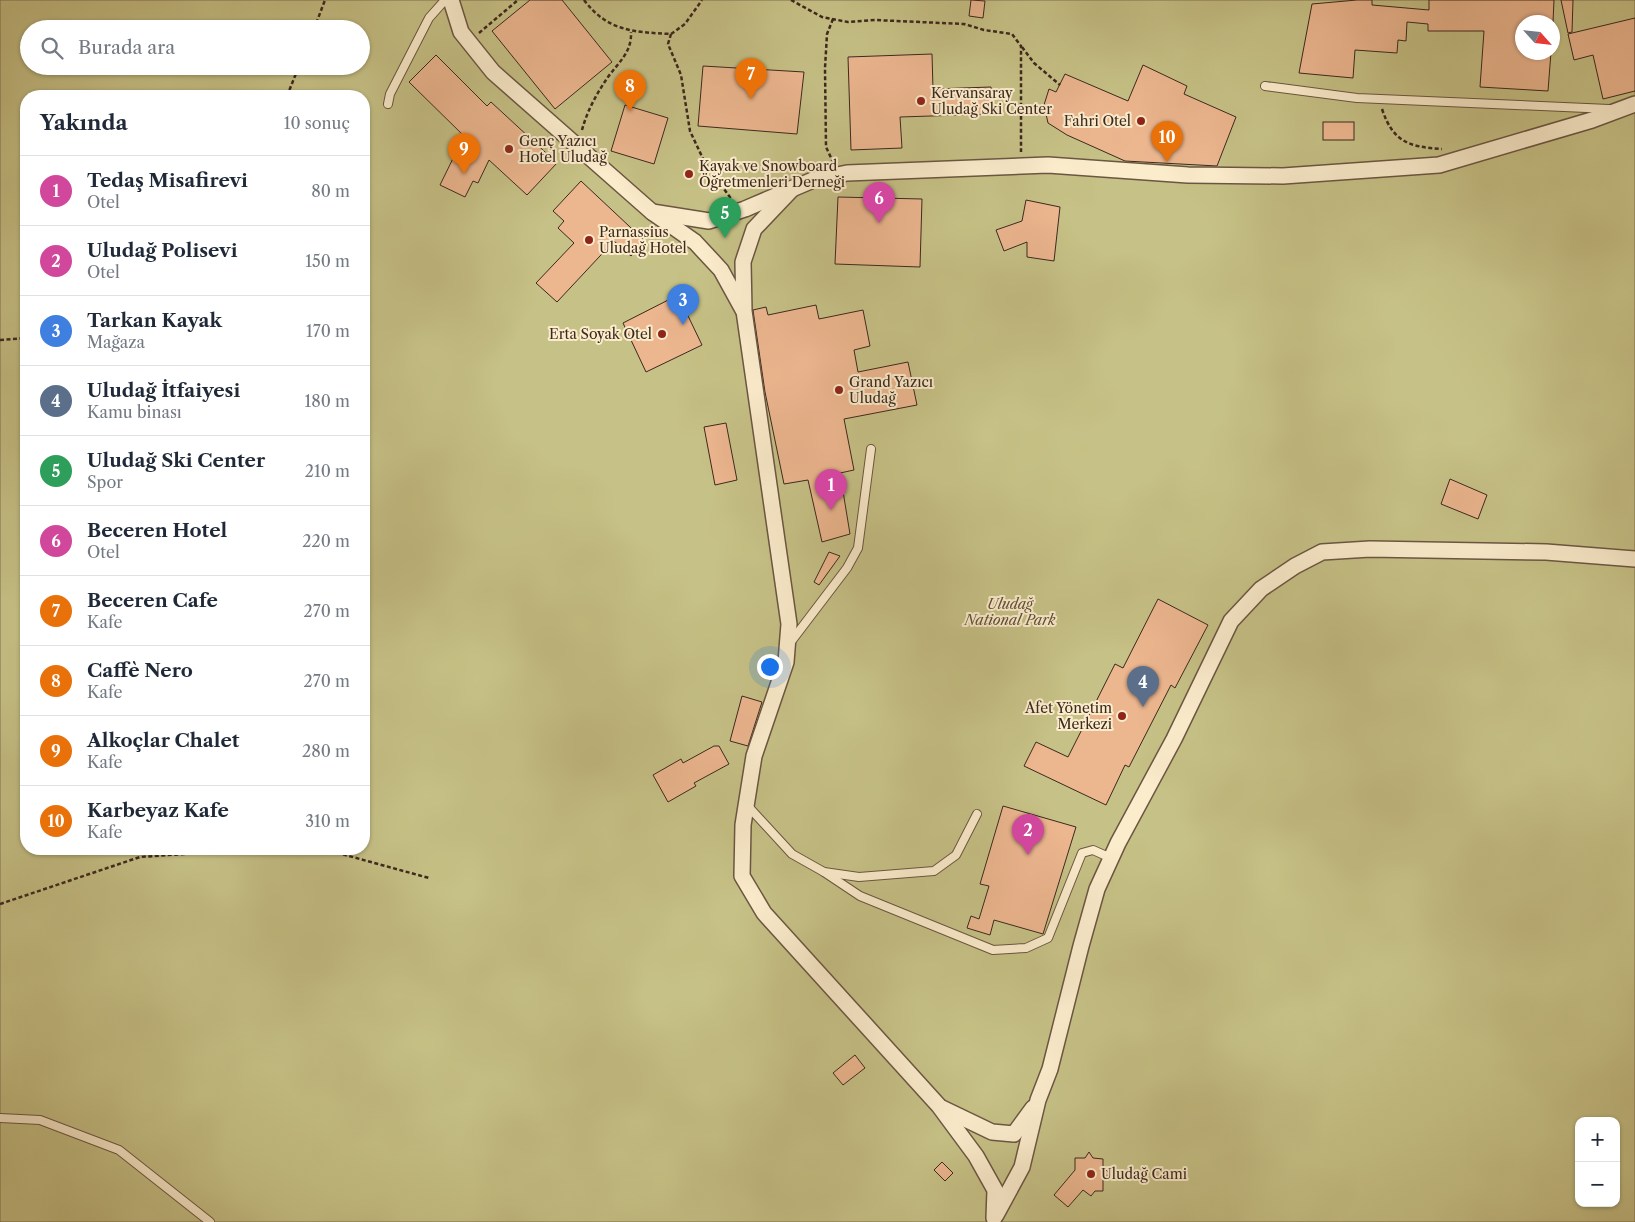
<!DOCTYPE html>
<html lang="tr">
<head>
<meta charset="utf-8">
<style>
  :root { --surface:#fff; --page:#f2f2f3; --text:#1f2937; --muted:#747a83; --line:#e0e1e3; --accent:#ea580c }
  body { margin:0; font-family:"Libre Caslon Text",serif; background:var(--page); color:var(--text) }
  .controls { position:absolute; right:15px; bottom:15px; display:grid; overflow:hidden; border-radius:10px; box-shadow:0 1px 4px #0004 }
  .controls button { width:45px; height:45px; display:grid; place-items:center; padding:0; border:0; border-bottom:1px solid var(--line); background:var(--surface); color:var(--text); font:25px sans-serif }
  .compass { position:absolute; left:1515px; top:15px; width:45px; height:45px; border-radius:50%; background:var(--surface); box-shadow:0 1px 4px #0004; rotate:117deg }
  .you { position:absolute; left:769px; top:666px; width:18px; height:18px; margin:-12px; border:4px solid #fff; border-radius:50%; background:#1a73e8; box-shadow:0 0 0 8px #1a73e833 }
  .badge { display:grid; place-items:center; width:32px; height:32px; border-radius:50%; background:var(--accent); color:#fff; font-size:16px; font-weight:700 }
  .pin { position:absolute; translate:-50% -41px; filter:drop-shadow(0 1px 2px #0008) }
  .pin::after { content:''; position:absolute; top:26px; width:18px; height:15px; background:inherit; clip-path:polygon(0 0,100% 0,50% 100%) }
  .list { margin:0; padding:0; list-style:none }
  h2 { display:flex; justify-content:space-between; align-items:center; height:65px; margin:0; padding:0 20px; font-size:21px }
  h2 small { font-size:16px; font-weight:400; color:var(--muted) }
  .list li { display:grid; grid-template-columns:32px 1fr auto; gap:15px; align-items:center; box-sizing:border-box; height:70px; padding:0 20px; border-top:1px solid var(--line) }
  .list b { display:block; font-size:19px; white-space:nowrap }
  .list p { margin:0; font-size:16px; white-space:nowrap; color:var(--muted) }
  .list em { font-size:16px; font-style:normal; color:var(--muted) }
  .icon { flex:none; width:28px; height:28px; fill:none; stroke:currentColor; stroke-width:2; stroke-linecap:round; stroke-linejoin:round }
  .map { position:relative; flex:none; width:1635px; height:1222px; overflow:hidden }
  .search { position:absolute; background:var(--surface); box-shadow:0 1px 4px #0004; left:20px; top:20px; width:350px; height:55px; display:flex; align-items:center; gap:12px; box-sizing:border-box; padding:0 18px; border-radius:28px; color:var(--muted); font-size:19px }
  .panel { position:absolute; background:var(--surface); box-shadow:0 1px 4px #0004; left:20px; top:90px; width:350px; height:765px; border-radius:20px }
  .map>svg:first-child { display:block }
  .green { fill:#c6c186; stroke:#817452; fill-rule:evenodd }
  .building { fill:#ecb68f; stroke:#3c281e }
  .lines { fill:none; stroke-linecap:round; stroke-linejoin:round }
  .service-casing { stroke:#6b5642; stroke-width:10 }
  .minor-casing { stroke:#6b5642; stroke-width:18 }
  .path { stroke:#3c281e; stroke-width:2.5; stroke-dasharray:4 2.5; stroke-linecap:butt }
  .service { stroke:#fbeccc; stroke-width:8 }
  .minor { stroke:#fbeccc; stroke-width:15 }
  .poi-dot { fill:#8f2418; stroke:#fbeccc; stroke-width:2 }
  .labels { text-anchor:middle; dominant-baseline:central; stroke-width:4; stroke-linejoin:round; paint-order:stroke }
  .poi-label { font-size:14px; fill:#3c281e; stroke:#fbeccc; text-anchor:start }
  .park-label { font-size:14px; font-style:italic; fill:#5e4e38; stroke:#fbeccc }
</style>
</head>
<body>
<div class="map">
<svg width="1635" height="1222" viewBox="0 0 1635 1222">
  <rect width="100%" height="100%" fill="#f9e1b0"/>
  <filter id="stains"><feTurbulence type="fractalNoise" baseFrequency=".004" numOctaves="4"/><feColorMatrix values="0 0 0 0 .2 0 0 0 0 .09 0 0 0 0 .02 0 0 0 .5 -.17"/></filter>
  <radialGradient id="worn" r=".72"><stop offset=".6" stop-color="#630" stop-opacity="0"/><stop offset="1" stop-color="#630" stop-opacity=".3"/></radialGradient>
  <path class="green" d="M0,0H1635V1222H0ZM1522,22H1552V52H1522ZM29,29H361V66H29ZM26,96H364V849H26ZM1579,1121H1616V1203H1579Z"/>
  <g class="building">
    <path d="M530,0H562L612,62L555,109L492,31Z"/>
    <path d="M971,0L985,1L983,18L969,16Z"/>
    <path d="M1357,0H1372V5L1429,10V0H1554L1553,22H1522V52H1551L1548,91L1480,87L1484,31H1428V24L1407,22L1406,41L1398,40L1397,53L1355,50L1353,78L1299,73L1312,4Z"/>
    <path d="M1561,0H1573L1572,32L1568,33Z"/>
    <path d="M1635,18V91L1603,99L1593,55L1574,60L1568,34Z"/>
    <path d="M932,54L933,89L991,87L992,114L900,117L902,148L851,150L848,57Z"/>
    <path d="M436,55L487,106L491,102L557,163L527,195L489,160L478,183L473,181L465,197L440,185L464,136L409,82Z"/>
    <path d="M1143,65L1187,86L1184,94L1236,117L1217,166L1125,161L1067,135L1048,123L1044,105L1049,89L1056,92L1065,74L1128,101Z"/>
    <path d="M703,66L804,72L797,134L698,126Z"/>
    <path d="M625,105L668,118L654,164L611,151Z"/>
    <rect x="1323" y="122" width="31" height="18"/>
    <path d="M581,181L645,241L631,256L614,241L557,302L536,283L574,243L558,228L564,221L553,211Z"/>
    <path d="M838,197L922,199L920,267L835,264Z"/>
    <path d="M1026,200L1060,207L1054,261L1027,257V242L1004,251L996,230L1022,221Z"/>
    <path d="M678,295L702,345L646,372L623,323Z"/>
    <path d="M816,305L819,319L863,310L870,346L854,350L858,372L908,362L917,405L844,419L854,470L840,473L850,534L822,542L808,480L784,484L765,392L753,310L766,307L768,315Z"/>
    <path d="M726,423L737,480L715,485L704,427Z"/>
    <path d="M1450,479L1487,495L1478,519L1441,504Z"/>
    <path d="M829,552L840,556L819,585L814,582Z"/>
    <path d="M1158,599L1208,625L1175,688L1171,685L1129,767L1125,765L1106,805L1024,766L1036,742L1068,757L1115,664L1123,668Z"/>
    <path d="M742,696L762,702L748,746L730,741Z"/>
    <path d="M714,746H719L729,764L694,783L696,786L668,802L653,775L681,759L683,763Z"/>
    <path d="M1003,806L1076,827L1043,934L994,920L990,935L967,928L971,916L979,919L989,886L980,884Z"/>
    <path d="M855,1055L865,1068L843,1085L833,1073Z"/>
    <path d="M1089,1152L1093,1158L1103,1159V1168L1110,1173L1103,1179V1191H1095L1091,1196L1083,1190L1068,1207L1054,1195L1075,1170V1158H1085Z"/>
    <path d="M942,1162L953,1173L945,1181L934,1170Z"/>
  </g>
  <g class="lines">
    <g class="service-casing">
      <g id="service">
        <path d="M1265,86L1357,98L1609,109"/>
        <path d="M388,104L390,94L429,18L445,0"/>
        <path d="M790,643L847,568L858,548L871,449"/>
        <path d="M746,804L792,854L824,872L859,877L934,871L956,855L977,814"/>
        <path d="M824,872L860,896L993,950L1026,948L1048,938L1082,853L1093,850L1111,858"/>
        <path d="M0,1118L40,1120L119,1150L210,1222"/>
      </g>
    </g>
    <g class="minor-casing">
      <g id="minor">
        <path d="M451,0L461,32L493,72L652,212L695,242L721,270L743,310"/>
        <path d="M793,188L754,229L743,262L744,311L789,624L786,662L754,756L743,825L742,876L764,913L939,1106L976,1156L995,1190L994,1218"/>
        <path d="M652,212L709,221L745,209L813,180L847,173L1048,165L1188,175L1283,176L1439,165L1592,120L1635,104"/>
        <path d="M942,1108L992,1132L1014,1134L1033,1108"/>
        <path d="M996,1215L1022,1167L1038,1100L1050,1069L1081,946L1097,889L1118,843L1174,739L1231,621L1261,589L1295,566L1322,552L1370,549L1546,552L1635,559"/>
      </g>
    </g>
    <g class="path">
      <path d="M584,0C608,32 635,32 671,34L685,24L702,0"/>
      <path d="M791,0L822,17L848,22L875,20L964,24L984,30L1012,34L1021,46V152"/>
      <path d="M833,19L827,34L825,68L826,147L833,162"/>
      <path d="M314,29L325,0"/>
      <path d="M479,33L518,0"/>
      <path d="M671,34L668,44L681,75L690,131L705,163L732,200"/>
      <path d="M1022,47L1034,63L1060,85"/>
      <path d="M287,96L299,66"/>
      <path d="M1382,109C1393,142 1409,147 1442,149"/>
      <path d="M582,130C587,111 597,93 608,77C619,62 632,52 631,32"/>
      <path d="M0,340L26,338"/>
      <path d="M0,904L140,857L214,852L338,853L429,878"/>
    </g>
    <use href="#service" class="service"/>
    <use href="#minor" class="minor"/>
  </g>
  <g class="poi-dot">
    <circle cx="921" cy="101" r="5"/>
    <circle cx="1141" cy="121" r="5"/>
    <circle cx="509" cy="149" r="5"/>
    <circle cx="689" cy="174" r="5"/>
    <circle cx="589" cy="240" r="5"/>
    <circle cx="662" cy="334" r="5"/>
    <circle cx="839" cy="390" r="5"/>
    <circle cx="1122" cy="716" r="5"/>
    <circle cx="1091" cy="1174" r="5"/>
  </g>
  <g class="labels">
    <g class="poi-label">
      <text x="931" y="93">Kervansaray<tspan x="931" dy="16">Uludağ Ski Center</tspan></text>
      <text x="1131" y="121" text-anchor="end">Fahri Otel</text>
      <text x="519" y="141">Genç Yazıcı<tspan x="519" dy="16">Hotel Uludağ</tspan></text>
      <text x="699" y="166">Kayak ve Snowboard<tspan x="699" dy="16">Öğretmenleri Derneği</tspan></text>
      <text x="599" y="232">Parnassius<tspan x="599" dy="16">Uludağ Hotel</tspan></text>
      <text x="652" y="334" text-anchor="end">Erta Soyak Otel</text>
      <text x="849" y="382">Grand Yazıcı<tspan x="849" dy="16">Uludağ</tspan></text>
      <text x="1112" y="708" text-anchor="end">Afet Yönetim<tspan x="1112" dy="16">Merkezi</tspan></text>
      <text x="1101" y="1174">Uludağ Cami</text>
    </g>
    <g class="park-label">
      <text x="1010" y="604">Uludağ<tspan x="1010" dy="16">National Park</tspan></text>
    </g>
  </g>
  <rect width="100%" height="100%" filter="url(#stains)"/>
  <rect width="100%" height="100%" fill="url(#worn)"/>
</svg>
<div class="controls">
<button>+</button>
<button>−</button>
</div>
<svg class="compass" viewBox="-18 -18 36 36"><path d="M0-13l5 13h-10z" fill="#e53935"/><path d="M0 13l5-13h-10z" fill="#747a83"/></svg>
<div class="you"></div>
<div class="pin badge" style="left:831px;top:510px;background:#d1479c">1</div>
<div class="pin badge" style="left:1028px;top:855px;background:#d1479c">2</div>
<div class="pin badge" style="left:683px;top:325px;background:#3f7fe0">3</div>
<div class="pin badge" style="left:1143px;top:707px;background:#5c6f8a">4</div>
<div class="pin badge" style="left:725px;top:238px;background:#2e9e5b">5</div>
<div class="pin badge" style="left:879px;top:223px;background:#d1479c">6</div>
<div class="pin badge" style="left:751px;top:99px;background:#e8710a">7</div>
<div class="pin badge" style="left:630px;top:111px;background:#e8710a">8</div>
<div class="pin badge" style="left:464px;top:174px;background:#e8710a">9</div>
<div class="pin badge" style="left:1167px;top:162px;background:#e8710a">10</div>
<div class="search"><svg class="icon" aria-label="search" viewBox="0 0 24 24"><circle cx="10" cy="10" r="6"/><path d="M15 15l6 6"/></svg>Burada ara</div>
<section class="panel">
<h2>Yakında<small>10 sonuç</small></h2>
<ul class="list">
<li><span class="badge" style="background:#d1479c">1</span><div><b>Tedaş Misafirevi</b><p>Otel</p></div><em>80 m</em></li>
<li><span class="badge" style="background:#d1479c">2</span><div><b>Uludağ Polisevi</b><p>Otel</p></div><em>150 m</em></li>
<li><span class="badge" style="background:#3f7fe0">3</span><div><b>Tarkan Kayak</b><p>Mağaza</p></div><em>170 m</em></li>
<li><span class="badge" style="background:#5c6f8a">4</span><div><b>Uludağ İtfaiyesi</b><p>Kamu binası</p></div><em>180 m</em></li>
<li><span class="badge" style="background:#2e9e5b">5</span><div><b>Uludağ Ski Center</b><p>Spor</p></div><em>210 m</em></li>
<li><span class="badge" style="background:#d1479c">6</span><div><b>Beceren Hotel</b><p>Otel</p></div><em>220 m</em></li>
<li><span class="badge" style="background:#e8710a">7</span><div><b>Beceren Cafe</b><p>Kafe</p></div><em>270 m</em></li>
<li><span class="badge" style="background:#e8710a">8</span><div><b>Caffè Nero</b><p>Kafe</p></div><em>270 m</em></li>
<li><span class="badge" style="background:#e8710a">9</span><div><b>Alkoçlar Chalet</b><p>Kafe</p></div><em>280 m</em></li>
<li><span class="badge" style="background:#e8710a">10</span><div><b>Karbeyaz Kafe</b><p>Kafe</p></div><em>310 m</em></li>
</ul>
</section>
</div>
</body>
</html>
